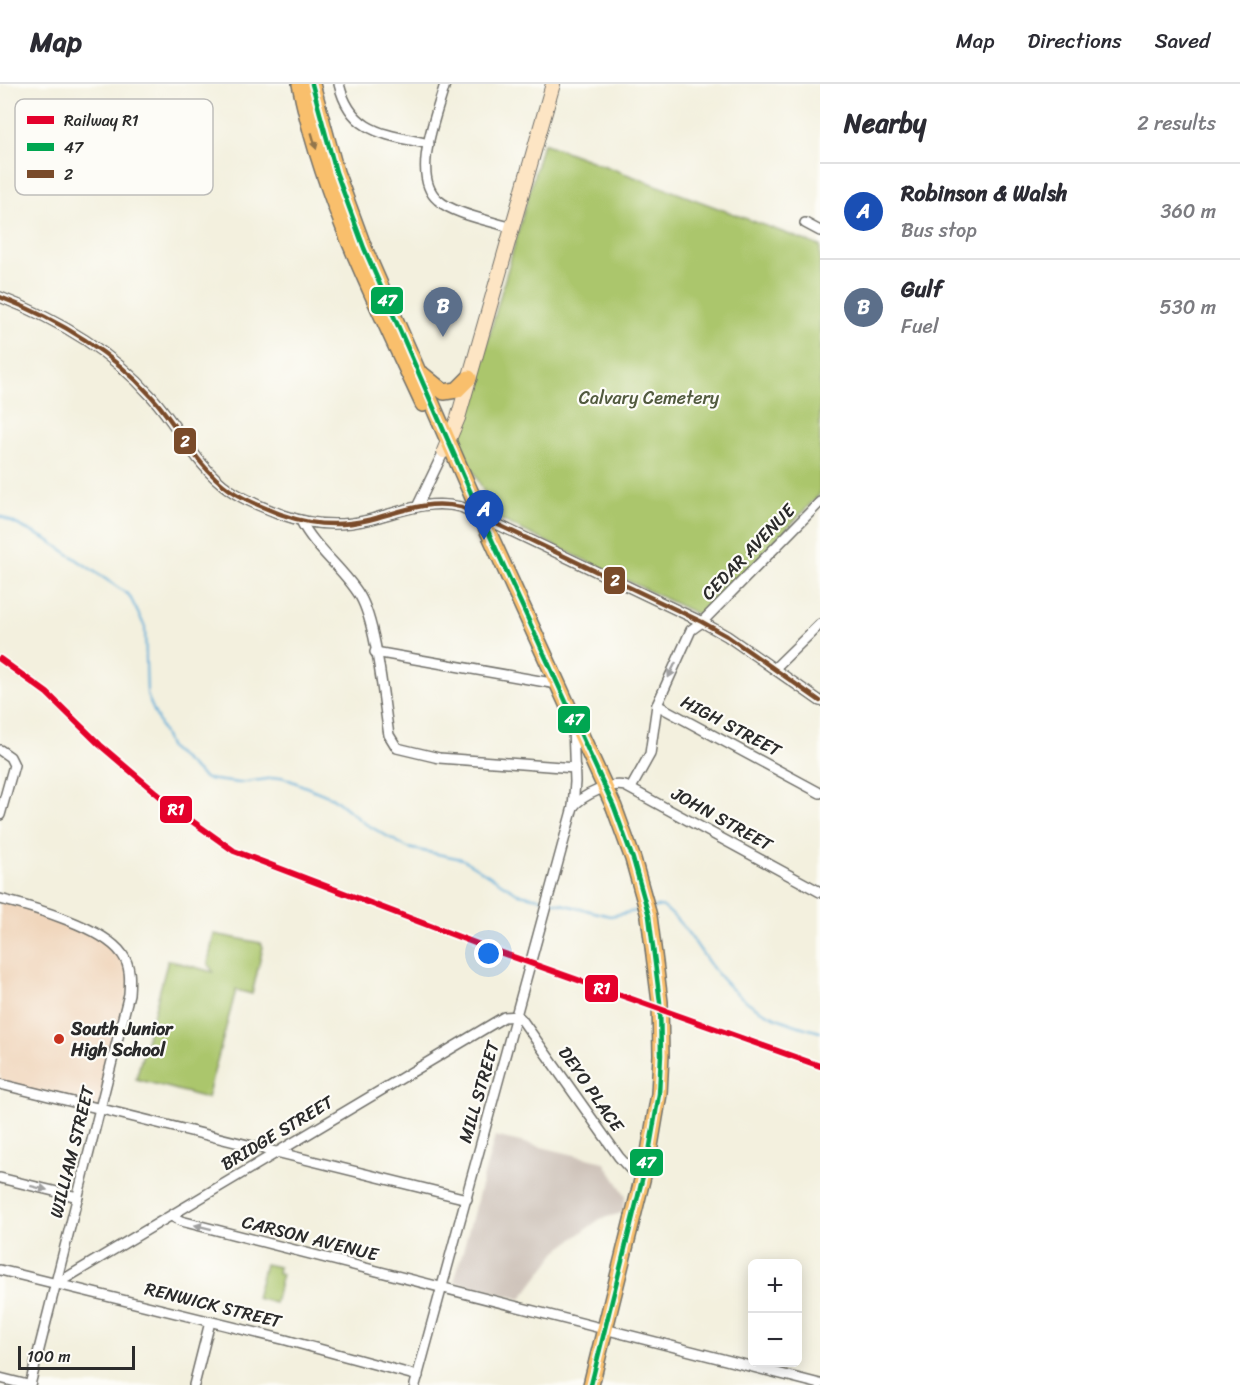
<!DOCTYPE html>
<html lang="en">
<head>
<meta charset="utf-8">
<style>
  :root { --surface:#fff; --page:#f7f7f7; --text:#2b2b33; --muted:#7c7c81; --line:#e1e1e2; --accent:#2563eb }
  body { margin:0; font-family:Sriracha,sans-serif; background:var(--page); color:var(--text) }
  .controls { position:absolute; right:18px; bottom:18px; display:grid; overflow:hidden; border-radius:9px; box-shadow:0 3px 15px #0003 }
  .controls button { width:54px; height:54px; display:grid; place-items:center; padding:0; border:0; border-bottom:2px solid var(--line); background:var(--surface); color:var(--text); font:30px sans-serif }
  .scale { position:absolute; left:18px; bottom:15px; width:117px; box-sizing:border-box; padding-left:6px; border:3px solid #2b2b2b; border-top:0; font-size:16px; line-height:21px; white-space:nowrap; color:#2b2b2b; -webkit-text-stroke:4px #fdfcf7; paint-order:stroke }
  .you { position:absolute; left:489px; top:870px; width:21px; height:21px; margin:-15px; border:4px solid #fff; border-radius:50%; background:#1a73e8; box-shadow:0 0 0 9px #1a73e833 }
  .badge { display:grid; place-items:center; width:39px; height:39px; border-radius:50%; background:var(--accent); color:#fff; font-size:20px; font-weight:700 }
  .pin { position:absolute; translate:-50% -50px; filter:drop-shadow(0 2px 3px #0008) }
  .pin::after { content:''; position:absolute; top:32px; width:21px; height:18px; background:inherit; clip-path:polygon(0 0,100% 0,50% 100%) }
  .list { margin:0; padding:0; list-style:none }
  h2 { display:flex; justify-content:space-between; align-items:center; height:78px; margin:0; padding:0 24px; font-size:26px }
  h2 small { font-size:20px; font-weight:400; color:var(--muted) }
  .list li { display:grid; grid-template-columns:39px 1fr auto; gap:18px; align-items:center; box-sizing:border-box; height:96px; padding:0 24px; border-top:2px solid var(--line) }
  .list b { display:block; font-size:22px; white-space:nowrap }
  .list p { margin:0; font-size:20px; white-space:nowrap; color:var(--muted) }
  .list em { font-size:20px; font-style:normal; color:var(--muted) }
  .map { position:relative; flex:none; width:820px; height:1301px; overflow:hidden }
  header { display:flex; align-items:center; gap:36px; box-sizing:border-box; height:84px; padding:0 30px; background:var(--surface); border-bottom:2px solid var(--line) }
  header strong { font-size:28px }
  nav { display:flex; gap:33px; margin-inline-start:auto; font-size:21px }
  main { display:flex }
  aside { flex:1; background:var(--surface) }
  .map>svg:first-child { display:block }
  .built { fill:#f0d6bc }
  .industrial { fill:#cec2b9 }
  .green { fill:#abc66c; stroke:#6b784c; stroke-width:1.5 }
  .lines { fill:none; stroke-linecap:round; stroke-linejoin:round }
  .stream { stroke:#5eabd7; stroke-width:2 }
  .minor-casing { stroke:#71706a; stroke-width:12 }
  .secondary-casing { stroke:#71706a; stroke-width:16 }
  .trunk-casing { stroke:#71706a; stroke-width:18 }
  .minor { stroke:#fff; stroke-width:9 }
  .secondary { stroke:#fde5c4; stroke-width:14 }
  .trunk { stroke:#f9bf6c; stroke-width:15 }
  .bus-1-casing { stroke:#fdfcf7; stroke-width:9 }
  .bus-2-casing { stroke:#fdfcf7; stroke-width:9 }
  .bus-1 { stroke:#00a651; stroke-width:4.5 }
  .bus-2 { stroke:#7a4b2a; stroke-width:4.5 }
  .rail-1-casing { stroke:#fdfcf7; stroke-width:10 }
  .rail-1 { stroke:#e4002b; stroke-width:6 }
  .oneway { fill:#92754c }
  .oneway2 { fill:#a0a0a0 }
  .poi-dot { fill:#c8321e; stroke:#fdfcf7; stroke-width:2 }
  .labels { text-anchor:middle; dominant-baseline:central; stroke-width:4.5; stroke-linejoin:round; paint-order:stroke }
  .park-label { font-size:18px; fill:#515a3e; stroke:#fdfcf7 }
  .street-label { font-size:18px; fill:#2b2b2b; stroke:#fdfcf7 }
  .poi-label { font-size:18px; font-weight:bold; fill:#2b2b2b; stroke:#fdfcf7; text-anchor:start }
  .key { fill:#fdfcf7; stroke:#bebdba; stroke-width:1.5 }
  .key-label { font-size:16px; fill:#2b2b2b }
  .line-badge { stroke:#fdfcf7; stroke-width:2 }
  .badge-label { font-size:16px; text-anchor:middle; font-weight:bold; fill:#fff }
</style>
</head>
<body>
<header>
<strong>Map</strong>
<nav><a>Map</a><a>Directions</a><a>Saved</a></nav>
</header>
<main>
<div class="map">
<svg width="820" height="1301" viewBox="0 0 820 1301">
  <rect width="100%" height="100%" fill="#fdfcf7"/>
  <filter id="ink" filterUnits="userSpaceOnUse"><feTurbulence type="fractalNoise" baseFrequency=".0167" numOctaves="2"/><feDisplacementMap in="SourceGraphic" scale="12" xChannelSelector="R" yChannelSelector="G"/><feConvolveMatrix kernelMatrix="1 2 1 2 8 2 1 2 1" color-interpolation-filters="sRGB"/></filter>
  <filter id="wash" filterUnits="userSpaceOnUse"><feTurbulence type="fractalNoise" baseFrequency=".008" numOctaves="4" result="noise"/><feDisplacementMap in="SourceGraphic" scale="24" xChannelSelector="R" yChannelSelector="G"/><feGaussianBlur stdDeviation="1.35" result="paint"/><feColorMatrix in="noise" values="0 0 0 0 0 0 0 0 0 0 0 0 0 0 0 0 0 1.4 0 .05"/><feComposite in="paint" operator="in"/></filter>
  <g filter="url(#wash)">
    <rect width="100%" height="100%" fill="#f3f0de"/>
    <path class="built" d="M0,815L22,821L114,860L131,893L100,1025L0,999Z"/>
    <path class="industrial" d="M495,1052L604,1078L626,1112L622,1129L600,1135L557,1167L521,1215L454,1198Z"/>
    <g class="green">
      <path d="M543,59L820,162V410L705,530L699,531L497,434L457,354L481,281Z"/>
      <path d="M214,850L261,859L263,863L252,910L236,906L207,1014L136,995L168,876L213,888L208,879Z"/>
      <path d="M265,1180L279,1183L278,1189L282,1190L275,1219L256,1214Z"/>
    </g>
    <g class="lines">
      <g class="stream">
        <path d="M0,432L48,456L129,511L145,543L147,611L170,664L206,695L239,699L282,693L333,714L364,739L408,764L462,775L519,810L544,815"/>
        <path d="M550,817L610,832L641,826"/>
        <path d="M652,824L662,822C683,838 694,858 709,879C740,921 770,935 820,948"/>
      </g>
    </g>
  </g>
  <g filter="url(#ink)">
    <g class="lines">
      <g class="minor-casing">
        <g id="minor">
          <path d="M339,0C351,50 386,50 429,60"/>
          <path d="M445,0C437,30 410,92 438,116C453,130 492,137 512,144"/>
          <path d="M805,139L820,147"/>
          <path d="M0,213C57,235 110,266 151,312C178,341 196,383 230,406C246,417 265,424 283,431C311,441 339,443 368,436C400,428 427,415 461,423L702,538L727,552L820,617"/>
          <path d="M418,421L444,367"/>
          <path d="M301,437C316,466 344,485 360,512C377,541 383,615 389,651L397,664L439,674L575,684"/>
          <path d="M375,568L557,600"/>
          <path d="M775,584L820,540"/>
          <path d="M657,621L820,709"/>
          <path d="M0,666L10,673L14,681L0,731"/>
          <path d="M631,704L650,670L657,621L691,546L702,538L820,418"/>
          <path d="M573,723C582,711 611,698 625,702L820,808"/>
          <path d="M0,815C32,823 103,843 122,870C131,882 130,896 129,910L30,1301"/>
          <path d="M0,1000L467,1115"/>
          <path d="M0,1094L78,1113"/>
          <path d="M171,1132L181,1137L820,1300"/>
          <path d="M0,1186L286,1256L418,1292"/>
          <path d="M56,1200L504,933L518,932L522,936L619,1073L630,1085L643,1092"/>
          <path d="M0,1294L28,1301"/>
          <path d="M194,1301L210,1238"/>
          <path d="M415,1301L573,723L575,698L573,642"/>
        </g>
      </g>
      <g class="secondary-casing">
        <path id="secondary" d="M444,367L458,334L553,0"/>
      </g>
      <g class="trunk-casing">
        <g id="trunk">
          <path d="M300,0C322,113 375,216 423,320"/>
          <path d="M312,0L336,88L364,164L481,432L614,723L633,775L649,832L660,918L661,971L659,1010L649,1068L591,1301"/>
          <path d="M423,291L444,308L457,306L469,294"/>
        </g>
      </g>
      <use href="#minor" class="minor"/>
      <use href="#secondary" class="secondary"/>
      <use href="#trunk" class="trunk"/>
      <g class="bus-1-casing">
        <path id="bus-1" d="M312,0L336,88L364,164L481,432L614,723L633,775L649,832L660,918L661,971L659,1010L649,1068L591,1301"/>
      </g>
      <g class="bus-2-casing">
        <path id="bus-2" d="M0,213C57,235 110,266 151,312C178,341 196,383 230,406C246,417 265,424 283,431C311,441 339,443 368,436C400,428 427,415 461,423L702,538L727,552L820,617"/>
      </g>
      <use href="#bus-1" class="bus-1"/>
      <use href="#bus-2" class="bus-2"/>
      <g class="rail-1-casing">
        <path id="rail-1" d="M0,575L47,609L100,661L175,725L234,767L488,864L820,982"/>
      </g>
      <use href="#rail-1" class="rail-1"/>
    </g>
    <defs><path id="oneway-solid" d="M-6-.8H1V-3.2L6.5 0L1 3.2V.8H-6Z" transform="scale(1.5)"/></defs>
    <use class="oneway" href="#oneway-solid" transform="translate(314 57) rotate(74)"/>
    <g class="oneway2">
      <use href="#oneway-solid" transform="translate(672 586) rotate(116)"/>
      <use href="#oneway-solid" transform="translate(39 1104) rotate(14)"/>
      <use href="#oneway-solid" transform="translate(203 1143) rotate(-166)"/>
    </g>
  </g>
  <circle class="poi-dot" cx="59" cy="955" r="6"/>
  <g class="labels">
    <g class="park-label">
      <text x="649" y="314">Calvary Cemetery</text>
    </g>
    <g class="street-label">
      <text transform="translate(748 468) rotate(-46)">CEDAR AVENUE</text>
      <text transform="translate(731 642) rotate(28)">HIGH STREET</text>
      <text transform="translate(722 735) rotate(29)">JOHN STREET</text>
      <text transform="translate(591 1005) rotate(55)">DEYO PLACE</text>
      <text transform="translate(479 1008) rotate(-74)">MILL STREET</text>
      <text transform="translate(277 1049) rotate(-31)">BRIDGE STREET</text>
      <text transform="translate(72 1068) rotate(-76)">WILLIAM STREET</text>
      <text transform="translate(310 1154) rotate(14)">CARSON AVENUE</text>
      <text transform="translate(213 1221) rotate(14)">RENWICK STREET</text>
    </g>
    <g class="poi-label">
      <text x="71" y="945">South Junior<tspan x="71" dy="21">High School</tspan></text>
    </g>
  </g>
  <rect x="15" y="15" width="198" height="96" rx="9" class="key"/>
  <rect x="27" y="32" width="27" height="8" fill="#e4002b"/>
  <rect x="27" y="59" width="27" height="8" fill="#00a651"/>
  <rect x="27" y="86" width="27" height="8" fill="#7a4b2a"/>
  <g class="key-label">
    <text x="64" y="42">Railway R1</text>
    <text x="64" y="69">47</text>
    <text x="64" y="96">2</text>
  </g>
  <g class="line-badge">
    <rect x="370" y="202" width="34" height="29" rx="6" fill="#00a651"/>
    <rect x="173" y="343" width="24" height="28" rx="6" fill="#7a4b2a"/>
    <rect x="603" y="482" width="23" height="29" rx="6" fill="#7a4b2a"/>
    <rect x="557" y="621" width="34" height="29" rx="6" fill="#00a651"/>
    <rect x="159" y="711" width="34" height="29" rx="6" fill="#e4002b"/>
    <rect x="584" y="890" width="35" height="29" rx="6" fill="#e4002b"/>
    <rect x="629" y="1064" width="35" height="29" rx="6" fill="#00a651"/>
  </g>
  <g class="badge-label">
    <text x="387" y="222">47</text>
    <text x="185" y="363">2</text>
    <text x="615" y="502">2</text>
    <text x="574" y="641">47</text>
    <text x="176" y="731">R1</text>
    <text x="602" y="910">R1</text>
    <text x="646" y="1084">47</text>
  </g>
</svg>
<div class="controls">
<button>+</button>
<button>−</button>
</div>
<div class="scale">100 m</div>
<div class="you"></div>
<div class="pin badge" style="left:484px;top:456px;background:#1a4fb4">A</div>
<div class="pin badge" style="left:443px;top:253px;background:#5c6f8a">B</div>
</div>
<aside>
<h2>Nearby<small>2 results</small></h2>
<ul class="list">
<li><span class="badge" style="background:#1a4fb4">A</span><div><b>Robinson &amp; Walsh</b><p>Bus stop</p></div><em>360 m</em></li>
<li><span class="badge" style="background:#5c6f8a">B</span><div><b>Gulf</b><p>Fuel</p></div><em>530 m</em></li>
</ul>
</aside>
</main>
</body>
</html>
